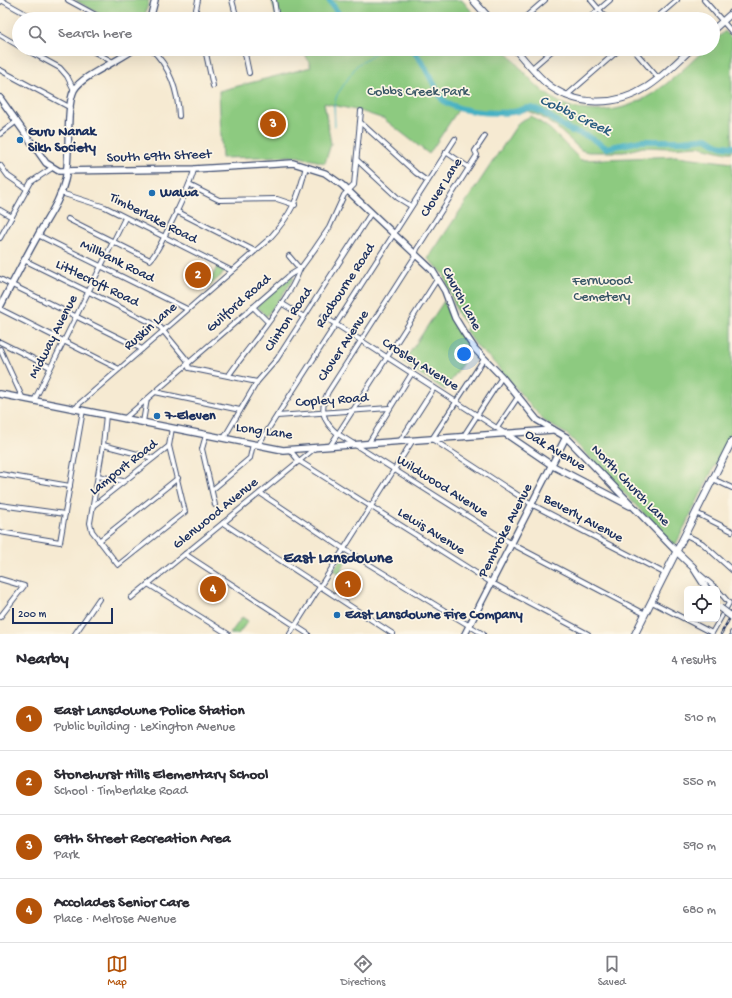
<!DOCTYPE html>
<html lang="en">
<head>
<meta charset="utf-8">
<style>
  :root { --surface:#fff; --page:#f2f2f3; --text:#2b2b33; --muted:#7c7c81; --line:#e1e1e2; --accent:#b45309 }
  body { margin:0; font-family:"Gochi Hand",sans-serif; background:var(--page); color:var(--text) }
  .controls { position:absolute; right:12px; bottom:12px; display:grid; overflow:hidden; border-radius:6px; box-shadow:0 4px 16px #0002 }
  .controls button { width:36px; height:36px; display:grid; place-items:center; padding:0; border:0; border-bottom:1px solid var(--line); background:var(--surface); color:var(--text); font:20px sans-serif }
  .scale { position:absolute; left:12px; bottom:10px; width:101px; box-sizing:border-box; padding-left:4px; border:2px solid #1b2f5e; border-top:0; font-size:11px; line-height:14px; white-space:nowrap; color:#1b2f5e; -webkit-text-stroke:3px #fcf5e5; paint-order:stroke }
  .you { position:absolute; left:464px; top:354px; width:14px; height:14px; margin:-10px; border:3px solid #fff; border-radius:50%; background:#1a73e8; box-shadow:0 0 0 6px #1a73e833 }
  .badge { display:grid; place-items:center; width:26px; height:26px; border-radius:50%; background:var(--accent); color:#fff; font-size:13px; font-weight:700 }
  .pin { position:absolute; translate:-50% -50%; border:2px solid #fff; box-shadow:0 1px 4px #0006 }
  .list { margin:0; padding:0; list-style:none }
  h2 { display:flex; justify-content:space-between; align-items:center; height:52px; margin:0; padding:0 16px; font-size:17px }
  h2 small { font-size:13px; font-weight:400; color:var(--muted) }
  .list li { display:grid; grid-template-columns:26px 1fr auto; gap:12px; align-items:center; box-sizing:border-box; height:64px; padding:0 16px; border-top:1px solid var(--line) }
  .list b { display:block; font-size:15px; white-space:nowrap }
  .list p { margin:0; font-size:13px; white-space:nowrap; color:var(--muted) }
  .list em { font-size:13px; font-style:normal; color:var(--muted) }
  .icon { flex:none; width:22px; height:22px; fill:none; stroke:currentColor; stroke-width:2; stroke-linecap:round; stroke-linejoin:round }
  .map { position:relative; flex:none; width:732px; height:634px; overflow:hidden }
  .search { position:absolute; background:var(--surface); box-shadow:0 4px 16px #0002; left:12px; right:12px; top:12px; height:44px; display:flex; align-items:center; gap:10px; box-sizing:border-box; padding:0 14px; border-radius:22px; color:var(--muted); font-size:15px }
  .sheet { height:308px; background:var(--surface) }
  nav { display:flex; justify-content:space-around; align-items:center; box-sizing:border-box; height:56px; border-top:1px solid var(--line); background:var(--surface); font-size:11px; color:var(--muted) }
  nav a { display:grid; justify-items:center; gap:2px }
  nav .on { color:var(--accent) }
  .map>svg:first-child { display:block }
  .green { fill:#8dca80; stroke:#547c6f }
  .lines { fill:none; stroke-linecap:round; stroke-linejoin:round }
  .stream { stroke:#45b0c3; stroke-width:1 }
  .river { stroke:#45b0c3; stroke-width:6 }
  .street-casing { stroke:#3c4b6f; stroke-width:6 }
  .secondary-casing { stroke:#3c4b6f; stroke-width:8 }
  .primary-casing { stroke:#3c4b6f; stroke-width:8 }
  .street { stroke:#fff; stroke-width:4 }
  .secondary { stroke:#fff; stroke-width:5.5 }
  .primary { stroke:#fff; stroke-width:6 }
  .rail-casing { stroke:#1b2f5e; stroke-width:2.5 }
  .rail { stroke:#fcf5e5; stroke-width:1; stroke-dasharray:3; stroke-linecap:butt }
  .primary-bridge-casing { stroke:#3c4b6f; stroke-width:8; stroke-linecap:butt }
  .primary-bridge { stroke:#fff; stroke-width:6 }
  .poi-dot { fill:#1f6fb2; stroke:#fcf5e5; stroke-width:1.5 }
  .labels { text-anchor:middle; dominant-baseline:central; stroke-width:3.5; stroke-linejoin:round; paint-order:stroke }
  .park-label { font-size:14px; fill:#385666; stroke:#fcf5e5 }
  .poi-label { font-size:14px; font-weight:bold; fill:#1b2f5e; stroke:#fcf5e5; text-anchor:start }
  .street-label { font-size:14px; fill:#1b2f5e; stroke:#fcf5e5 }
  .water-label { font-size:15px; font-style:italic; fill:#2a5c81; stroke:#fcf5e5 }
  .quarter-label { font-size:16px; font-weight:bold; fill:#1b2f5e; stroke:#fcf5e5 }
</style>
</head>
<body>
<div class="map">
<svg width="732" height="634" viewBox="0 0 732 634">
  <rect width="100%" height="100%" fill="#fcf5e5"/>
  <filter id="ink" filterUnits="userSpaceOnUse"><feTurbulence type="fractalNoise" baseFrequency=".025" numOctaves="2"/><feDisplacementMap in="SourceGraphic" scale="8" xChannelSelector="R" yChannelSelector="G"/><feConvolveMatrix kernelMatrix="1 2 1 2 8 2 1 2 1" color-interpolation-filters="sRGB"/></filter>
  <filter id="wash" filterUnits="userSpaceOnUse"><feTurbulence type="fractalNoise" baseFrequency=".012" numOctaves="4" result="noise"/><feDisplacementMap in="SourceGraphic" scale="16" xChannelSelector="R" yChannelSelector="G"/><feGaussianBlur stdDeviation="0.9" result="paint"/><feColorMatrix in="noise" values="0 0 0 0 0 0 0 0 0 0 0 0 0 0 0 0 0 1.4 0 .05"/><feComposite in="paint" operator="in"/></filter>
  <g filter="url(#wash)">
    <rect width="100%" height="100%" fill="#f6ead2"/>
    <g class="green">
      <path d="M75,0H149L144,19H109Z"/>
      <path d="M272,0H462L478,19H277Z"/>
      <path d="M725,31L732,39V152H722L698,146L669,148L643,147L624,152H588L581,150L555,126L540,116L527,111L506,114H479L458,110L429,154L384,119L360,111L324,103L331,144L325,163L296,156L222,158L219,91L311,67L303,49H504C519,66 533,85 551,97C562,105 575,109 588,110C638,116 672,80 705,49H713V42Z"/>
      <path d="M531,116L550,129L581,160L677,156L732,163V431L675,546L568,435L544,421L490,358L479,349L465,330L468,327L458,315L444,274L428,259L519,122Z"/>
      <path d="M217,267L224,271L223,274L206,289Z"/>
      <path d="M291,276L294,279L266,317L257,306Z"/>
      <path d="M444,301L451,319L471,350L445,390L403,363Z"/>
      <path d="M344,554L349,557L339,574L334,570Z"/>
      <path d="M242,617L248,621L238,634H230Z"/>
    </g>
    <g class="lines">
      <path class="stream" d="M335,126L334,105L337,95L357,65L381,49"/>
      <g class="river">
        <path d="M329,0L342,19"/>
        <path d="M412,49L422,62L442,99C457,113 494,114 513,112C519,112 524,107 531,108C544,110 557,123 568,129C572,132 578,132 582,134C591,137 599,143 606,148L641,141H681L707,138L718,145L732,147"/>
      </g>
    </g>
  </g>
  <g filter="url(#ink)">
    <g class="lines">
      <g class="street-casing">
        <g id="street">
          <path d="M1,0L35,19"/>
          <path d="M68,0L103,19"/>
          <path d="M232,0L237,19"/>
          <path d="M274,0L277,19"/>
          <path d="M591,0L607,19"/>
          <path d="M704,0L732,32"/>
          <path d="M194,19L198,0"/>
          <path d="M523,19L545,0"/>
          <path d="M588,19L610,0"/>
          <path d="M655,19L677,0"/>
          <path d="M0,35L19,46"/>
          <path d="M25,49L60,68L67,76L74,90"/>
          <path d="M89,49L113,62"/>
          <path d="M151,49C170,66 178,92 179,116"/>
          <path d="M205,49L213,86"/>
          <path d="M244,49L249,73"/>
          <path d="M633,49L658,78"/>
          <path d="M532,68L554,49"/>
          <path d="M0,70L71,108"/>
          <path d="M566,96L620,49"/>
          <path d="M360,122L416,173L427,181"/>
          <path d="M0,134L17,121"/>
          <path d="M485,136L475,151L477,155L417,249L414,258L328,392C319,410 323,422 338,434L512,544L645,614"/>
          <path d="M446,152L468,167"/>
          <path d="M357,160L398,198L411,206"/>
          <path d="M0,165L8,176L27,189"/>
          <path d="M189,185L219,200L277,199L295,205"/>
          <path d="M61,193L105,207L232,271"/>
          <path d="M0,210L12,217"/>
          <path d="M176,211L255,251"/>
          <path d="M68,219L150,260C158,253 193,180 194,169"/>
          <path d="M38,235L187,309"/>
          <path d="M0,238L31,182L52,168"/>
          <path d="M24,260L160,327L187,360L189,368L257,382"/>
          <path d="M0,279L142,349"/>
          <path d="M281,303L304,317"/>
          <path d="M253,307L268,322"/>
          <path d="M0,309L119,369"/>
          <path d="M323,316L506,434"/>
          <path d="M0,342L50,367"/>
          <path d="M0,349L23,399"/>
          <path d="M484,359L432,439L533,505L666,574"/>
          <path d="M229,375C249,346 289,301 300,269L289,256"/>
          <path d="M155,392L240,410"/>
          <path d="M34,401L125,218"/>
          <path d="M76,408L79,404L269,239C291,215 299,198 306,166"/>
          <path d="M106,415L103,445L90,523L92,531L118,565L185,512L169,446L172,428"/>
          <path d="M277,416L389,408"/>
          <path d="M124,419L290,275L300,269L314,250L329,228L344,195L354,185L361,111"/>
          <path d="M143,422L147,399"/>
          <path d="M497,428L518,397"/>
          <path d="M206,435L202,449L215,505"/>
          <path d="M463,437L502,377"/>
          <path d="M224,438L257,382L277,359L371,213"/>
          <path d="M400,441L434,388"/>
          <path d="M368,444L412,373"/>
          <path d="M103,445L153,458"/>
          <path d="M258,445L455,139"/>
          <path d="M330,446L438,278"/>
          <path d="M290,450L299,461L492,583L588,634"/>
          <path d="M0,474L70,486"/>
          <path d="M98,476L123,481"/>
          <path d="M713,479L732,488"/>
          <path d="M212,490L250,458L253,444"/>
          <path d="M260,493L344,549L483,634"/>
          <path d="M0,505L65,514"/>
          <path d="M93,506L169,446"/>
          <path d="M696,513L732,531"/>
          <path d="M223,523L393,634"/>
          <path d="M0,532L60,542L83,410"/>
          <path d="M686,535L702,543L732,570"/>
          <path d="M99,541L178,478"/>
          <path d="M185,554L308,634"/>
          <path d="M697,572L717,589"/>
          <path d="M0,579L24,586L0,617"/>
          <path d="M148,584L228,634"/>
          <path d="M131,598L315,448"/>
          <path d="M652,602L712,633L729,603L717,589"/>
          <path d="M75,634L99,599"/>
          <path d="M290,634L413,440"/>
          <path d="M732,634V633"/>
        </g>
      </g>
      <g class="secondary-casing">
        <g id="secondary">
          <path d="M0,1L1,0"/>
          <path d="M150,19L155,0"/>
          <path d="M0,98L46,163L59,171L194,169L293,163L325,173L342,185L432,270L445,291L455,318L463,331L475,349L502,377L537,420L566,437L677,552"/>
          <path d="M0,307C12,284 24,260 37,237C47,218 60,202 65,180C71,157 65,109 74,90C82,75 120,61 134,49"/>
          <path d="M0,394L283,450L552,430"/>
          <path d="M506,434L553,466L630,506"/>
          <path d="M465,634L566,437"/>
        </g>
      </g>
      <g class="primary-casing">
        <g id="primary">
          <path d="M473,0L490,19"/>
          <path d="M713,30L732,13"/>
          <path d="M515,49C525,61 535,73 546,83C575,107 616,107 647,87C663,77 677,62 691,49"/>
          <path d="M677,552L693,567L707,589"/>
          <path d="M635,634L732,441"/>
        </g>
      </g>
      <use href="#street" class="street"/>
      <use href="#secondary" class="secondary"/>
      <use href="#primary" class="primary"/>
      <g class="rail-casing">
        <path id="rail" d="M721,634L732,614"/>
      </g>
      <use href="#rail" class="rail"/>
      <g class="primary-bridge-casing">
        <path id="primary-bridge" d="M720,608L732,617"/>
      </g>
      <use href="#primary-bridge" class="primary-bridge"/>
    </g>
  </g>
  <g class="poi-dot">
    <circle cx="20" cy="140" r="4"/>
    <circle cx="152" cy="193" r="4"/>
    <circle cx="157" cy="416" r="4"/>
    <circle cx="337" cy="615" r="4"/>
  </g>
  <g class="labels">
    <g class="park-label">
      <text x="418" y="92">Cobbs Creek Park</text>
      <text x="602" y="281">Fernwood<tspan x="602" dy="16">Cemetery</tspan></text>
    </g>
    <g class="poi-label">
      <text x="28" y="132">Guru Nanak<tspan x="28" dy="16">Sikh Society</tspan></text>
      <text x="160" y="193">Wawa</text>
      <text x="165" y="416">7-Eleven</text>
      <text x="345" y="615">East Lansdowne Fire Company</text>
    </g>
    <g class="street-label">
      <text transform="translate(159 157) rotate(-2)">South 69th Street</text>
      <text transform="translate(442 188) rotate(-58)">Clover Lane</text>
      <text transform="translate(153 219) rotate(27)">Timberlake Road</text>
      <text transform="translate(117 262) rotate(26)">Millbank Road</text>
      <text transform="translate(97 284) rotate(26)">Littlecroft Road</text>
      <text transform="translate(346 286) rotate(-57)">Radbourne Road</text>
      <text transform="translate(461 299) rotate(62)">Church Lane</text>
      <text transform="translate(239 304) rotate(-41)">Guilford Road</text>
      <text transform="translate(289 320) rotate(-56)">Clinton Road</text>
      <text transform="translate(151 327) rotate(-41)">Ruskin Lane</text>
      <text transform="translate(54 337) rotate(-63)">Midway Avenue</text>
      <text transform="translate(344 346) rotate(-57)">Clover Avenue</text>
      <text transform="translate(420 365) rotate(32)">Crosley Avenue</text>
      <text transform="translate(332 401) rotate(-4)">Copley Road</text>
      <text transform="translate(264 432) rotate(8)">Long Lane</text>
      <text transform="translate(555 451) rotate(31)">Oak Avenue</text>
      <text transform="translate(124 468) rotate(-38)">Lamport Road</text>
      <text transform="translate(630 486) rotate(46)">North Church Lane</text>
      <text transform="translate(442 487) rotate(32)">Wildwood Avenue</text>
      <text transform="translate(216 514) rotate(-39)">Glenwood Avenue</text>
      <text transform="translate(583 519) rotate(28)">Beverly Avenue</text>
      <text transform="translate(506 531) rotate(-63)">Pembroke Avenue</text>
      <text transform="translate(431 532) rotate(32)">Lewis Avenue</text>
    </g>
    <g class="water-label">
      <text transform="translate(575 116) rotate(25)">Cobbs Creek</text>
    </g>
    <g class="quarter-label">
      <text x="338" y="559">East Lansdowne</text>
    </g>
  </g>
</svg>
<div class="controls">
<button><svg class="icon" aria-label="locate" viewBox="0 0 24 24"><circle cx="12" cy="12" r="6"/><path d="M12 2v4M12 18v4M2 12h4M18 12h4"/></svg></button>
</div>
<div class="scale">200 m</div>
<div class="you"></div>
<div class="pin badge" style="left:348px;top:584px">1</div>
<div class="pin badge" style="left:198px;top:275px">2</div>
<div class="pin badge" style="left:273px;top:124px">3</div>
<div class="pin badge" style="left:213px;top:589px">4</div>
<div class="search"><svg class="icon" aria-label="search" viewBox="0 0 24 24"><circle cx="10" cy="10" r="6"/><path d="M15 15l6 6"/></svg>Search here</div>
</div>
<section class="sheet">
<h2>Nearby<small>4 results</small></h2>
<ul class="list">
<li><span class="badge">1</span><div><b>East Lansdowne Police Station</b><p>Public building · Lexington Avenue</p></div><em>510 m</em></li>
<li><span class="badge">2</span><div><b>Stonehurst Hills Elementary School</b><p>School · Timberlake Road</p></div><em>550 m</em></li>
<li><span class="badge">3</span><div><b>69th Street Recreation Area</b><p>Park</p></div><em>590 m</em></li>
<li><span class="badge">4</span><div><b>Accolades Senior Care</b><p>Place · Melrose Avenue</p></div><em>680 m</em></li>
</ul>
</section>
<nav>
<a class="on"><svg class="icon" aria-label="map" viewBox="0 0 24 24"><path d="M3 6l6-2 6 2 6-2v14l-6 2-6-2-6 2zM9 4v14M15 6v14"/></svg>Map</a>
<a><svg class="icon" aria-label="directions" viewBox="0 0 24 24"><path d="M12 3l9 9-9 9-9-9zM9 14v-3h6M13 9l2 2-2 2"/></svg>Directions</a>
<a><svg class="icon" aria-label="saved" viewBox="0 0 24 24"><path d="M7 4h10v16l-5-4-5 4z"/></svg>Saved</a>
</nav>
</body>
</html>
